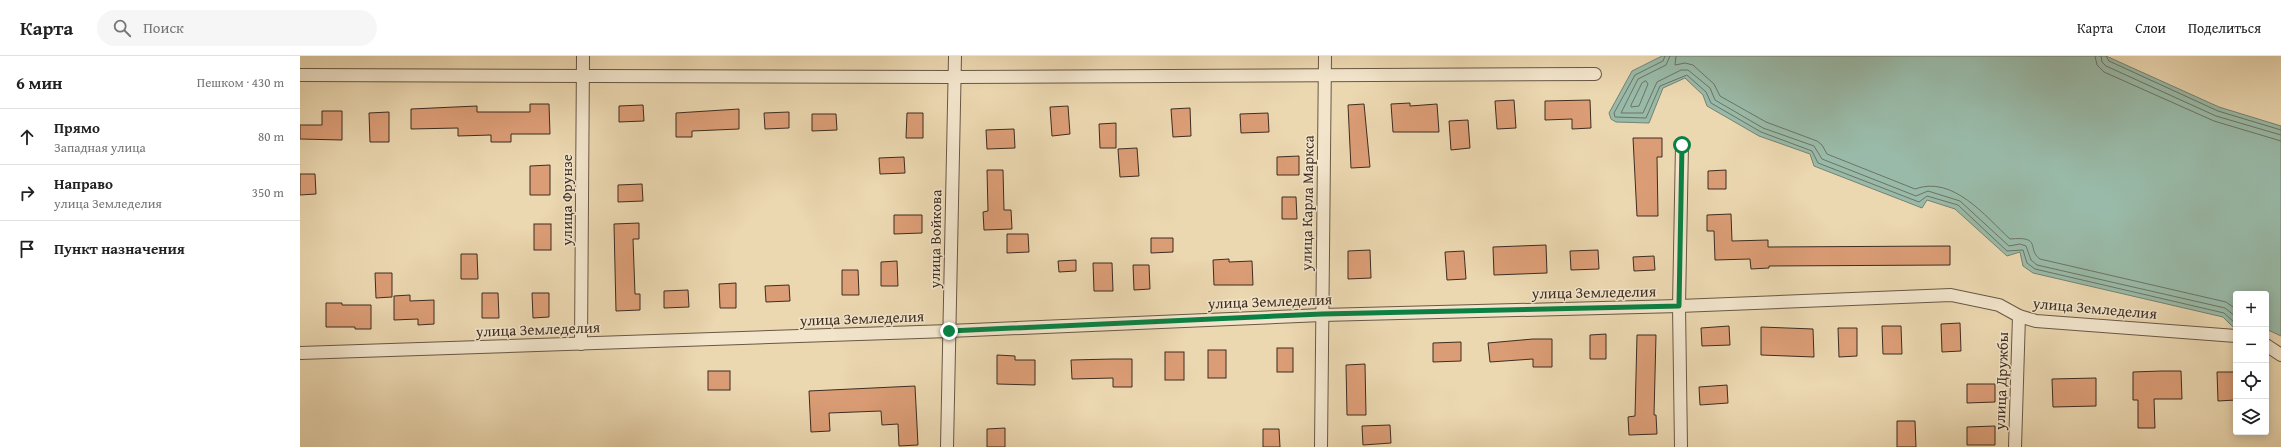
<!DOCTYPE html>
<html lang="ru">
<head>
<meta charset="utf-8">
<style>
  :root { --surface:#fff; --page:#f6f6f6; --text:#222; --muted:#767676; --line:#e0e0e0 }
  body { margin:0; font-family:"Gentium Book Plus",serif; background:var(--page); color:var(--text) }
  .controls { position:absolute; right:12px; bottom:12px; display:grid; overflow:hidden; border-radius:4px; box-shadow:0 2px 10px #0003 }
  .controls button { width:36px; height:36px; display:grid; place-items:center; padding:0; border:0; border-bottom:1px solid var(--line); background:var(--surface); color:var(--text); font:20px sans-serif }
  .stop { position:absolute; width:12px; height:12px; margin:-9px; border:3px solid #0b8043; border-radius:50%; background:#fff }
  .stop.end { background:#0b8043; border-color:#fff; box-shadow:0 1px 4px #0008 }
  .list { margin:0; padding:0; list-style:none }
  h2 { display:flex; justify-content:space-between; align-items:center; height:52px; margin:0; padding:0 16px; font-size:17px }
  h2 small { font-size:13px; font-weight:400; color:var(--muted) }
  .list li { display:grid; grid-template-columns:26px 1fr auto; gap:12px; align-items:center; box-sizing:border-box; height:56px; padding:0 16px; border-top:1px solid var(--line) }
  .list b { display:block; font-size:15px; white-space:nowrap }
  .list p { margin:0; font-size:13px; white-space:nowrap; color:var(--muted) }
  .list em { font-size:13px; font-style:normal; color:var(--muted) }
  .icon { flex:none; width:22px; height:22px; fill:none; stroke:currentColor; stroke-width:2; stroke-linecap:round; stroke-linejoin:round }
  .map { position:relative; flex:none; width:1981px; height:391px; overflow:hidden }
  header { display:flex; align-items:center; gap:24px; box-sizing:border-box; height:56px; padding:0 20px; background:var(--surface); border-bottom:1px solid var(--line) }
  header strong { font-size:19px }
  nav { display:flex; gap:22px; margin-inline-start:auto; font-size:14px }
  .search { width:280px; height:36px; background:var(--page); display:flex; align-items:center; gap:10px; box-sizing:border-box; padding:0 14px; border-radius:22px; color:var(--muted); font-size:15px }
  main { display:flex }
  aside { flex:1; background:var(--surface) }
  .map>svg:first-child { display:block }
  .water { fill:#99baa8; stroke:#758272 }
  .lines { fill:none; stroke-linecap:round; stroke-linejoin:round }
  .shore { stroke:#6c7464; stroke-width:1 }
  .building { fill:#db9d76; stroke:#3e2d20 }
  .street-casing { stroke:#695844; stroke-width:14 }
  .street { stroke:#f2e5cc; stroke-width:12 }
  .route { stroke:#0b8043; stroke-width:5 }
  .labels { text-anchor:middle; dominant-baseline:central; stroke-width:3; stroke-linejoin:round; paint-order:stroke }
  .street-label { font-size:15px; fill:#3e2d20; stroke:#f2e5cc }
</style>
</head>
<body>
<header>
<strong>Карта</strong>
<div class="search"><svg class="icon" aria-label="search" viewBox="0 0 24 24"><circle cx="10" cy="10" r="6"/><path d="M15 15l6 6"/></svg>Поиск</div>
<nav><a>Карта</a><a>Слои</a><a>Поделиться</a></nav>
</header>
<main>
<aside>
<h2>6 мин<small>Пешком · 430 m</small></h2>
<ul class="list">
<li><svg class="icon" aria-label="ahead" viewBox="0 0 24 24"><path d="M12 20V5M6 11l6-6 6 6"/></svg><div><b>Прямо</b><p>Западная улица</p></div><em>80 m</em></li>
<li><svg class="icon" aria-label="right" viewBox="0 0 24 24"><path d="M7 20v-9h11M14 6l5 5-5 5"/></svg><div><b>Направо</b><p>улица Земледелия</p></div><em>350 m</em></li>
<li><svg class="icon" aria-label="arrive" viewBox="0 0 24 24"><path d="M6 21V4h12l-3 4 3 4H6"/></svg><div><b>Пункт назначения</b></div></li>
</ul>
</aside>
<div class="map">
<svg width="1981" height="391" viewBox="0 0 1981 391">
  <rect width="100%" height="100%" fill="#ebd7b0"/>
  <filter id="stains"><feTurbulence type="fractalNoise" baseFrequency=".005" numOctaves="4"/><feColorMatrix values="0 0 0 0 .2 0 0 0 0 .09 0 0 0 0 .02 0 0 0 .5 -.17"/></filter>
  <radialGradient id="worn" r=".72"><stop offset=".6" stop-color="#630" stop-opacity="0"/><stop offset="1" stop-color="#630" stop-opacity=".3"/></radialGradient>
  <path class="water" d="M1362,0H1806L1919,51L1981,70V280L1966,273V238H1936V274L1923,261L1733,217L1723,210L1720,196L1707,200L1655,153L1627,144L1622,152L1514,110L1510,98L1459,80L1407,50L1403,39L1385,22L1363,32L1349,67L1316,66L1311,63L1309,57L1332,15Z"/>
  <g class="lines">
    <g class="shore">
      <path d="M1365,0L1363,5L1335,19L1314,57L1315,61L1346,62L1360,30L1387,19L1406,36L1411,47L1461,76L1512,95L1518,107L1619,146L1627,140L1658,149L1707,195L1723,194L1727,207L1735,213L1924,257L1936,268"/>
      <path d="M1370,0L1366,9L1338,23L1321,57H1343L1357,26L1381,14H1388L1410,32L1415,44L1463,72L1514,90L1522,103L1616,140L1628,135L1660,145L1709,190L1720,188L1726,190L1731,204L1737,209L1925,252L1936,261"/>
      <path d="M1376,0L1375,9L1385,7L1393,9L1414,28L1420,40L1466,66L1517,85L1522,89L1527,98L1615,133C1653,119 1685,160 1710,183C1743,180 1726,193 1740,203L1926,246L1936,253"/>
      <path d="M1795,0L1797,9L1804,16L1914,65L1981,85"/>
      <path d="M1801,0L1802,6L1806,10L1916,60L1981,79"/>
      <path d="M1806,0L1809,5L1918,55L1981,74"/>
      <path d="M1346,25L1348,28L1339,50L1331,51V49L1342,27Z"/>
    </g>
  </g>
  <g class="building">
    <path d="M1214,44L1216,72L1197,73L1195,45Z"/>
    <path d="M1290,44L1291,72L1272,73V63L1245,64V45Z"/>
    <path d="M1110,47V50L1137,48L1139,76H1093L1091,48Z"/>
    <path d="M230,48H249L250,78H211V86H191V79L158,80V72L111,73V53L177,50V56H230Z"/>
    <path d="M1064,48L1070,111L1051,112L1048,49Z"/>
    <path d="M343,49L344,65L319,66V50Z"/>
    <path d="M768,50L770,78L752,80L750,51Z"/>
    <path d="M890,52L891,80L873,81L871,53Z"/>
    <path d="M439,53V73L392,75V81H376V57Z"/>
    <path d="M22,55H42V84L0,83V69H22Z"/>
    <path d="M89,56V86H70L69,57Z"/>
    <path d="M489,56V72L465,73L464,57Z"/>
    <path d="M607,57H623V82H606Z"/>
    <path d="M968,57L969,76L941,77L940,58Z"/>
    <path d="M512,58H536L537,74L512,75Z"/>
    <path d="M1168,64L1170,92L1151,94L1149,65Z"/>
    <path d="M816,67V92H800L799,68Z"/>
    <path d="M714,73L715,92L687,93L686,74Z"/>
    <path d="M1333,82H1362V101H1357L1358,160H1337Z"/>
    <path d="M837,92L839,120L820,121L818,93Z"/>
    <path d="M999,100V119H977V101Z"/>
    <path d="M604,101L605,117L580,118L579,102Z"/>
    <path d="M250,109V139H230V110Z"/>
    <path d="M687,114H703L704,154H711L712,173L684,174L683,156L688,155Z"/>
    <path d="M1426,114V133H1408V115Z"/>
    <path d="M0,118H15L16,138L0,139Z"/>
    <path d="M342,128L343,145L318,146V129Z"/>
    <path d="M982,141H996L997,163H982Z"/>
    <path d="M1431,158L1432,185L1468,184V191L1650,190V209L1469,210V212L1451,213L1450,203L1415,204L1414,175H1407V159Z"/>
    <path d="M594,159H622V177L594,178Z"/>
    <path d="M339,167V183H333L335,238H340V254L316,255L314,168Z"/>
    <rect x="234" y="168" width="17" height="26"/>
    <path d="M707,178H728L729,196L707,197Z"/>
    <path d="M851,182H873V196L851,197Z"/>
    <path d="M1246,189L1247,217L1194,219L1193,191Z"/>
    <path d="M1070,194L1071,222L1048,223V195Z"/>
    <path d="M1298,194L1299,213L1271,214L1270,195Z"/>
    <path d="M1164,195L1166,223L1147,224L1145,196Z"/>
    <path d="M161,198H177L178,223H161Z"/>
    <path d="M1354,200L1355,214L1334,215L1333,201Z"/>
    <path d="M929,203V206L952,205L953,229H914L913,204Z"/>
    <path d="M776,204V215L759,216L758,205Z"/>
    <path d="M597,205L598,230H581V206Z"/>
    <path d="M793,207H812L813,235H794Z"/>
    <path d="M833,209H849L850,233L834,234Z"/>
    <path d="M542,214H558L559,239H542Z"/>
    <path d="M75,217H92V241L76,242Z"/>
    <path d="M436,227V252H420L419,228Z"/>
    <path d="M489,229L490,245L466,246L465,230Z"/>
    <path d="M388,234L389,251L364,252V235Z"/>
    <path d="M182,237H198L199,262H182Z"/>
    <path d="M232,237H249V261L233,262Z"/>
    <path d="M110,239V245L134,244V268L118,269V263L94,264V240Z"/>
    <path d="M26,247H42V249H71V273H55V271H26Z"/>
    <path d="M1660,267L1661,295L1642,296L1641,268Z"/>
    <path d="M1429,270L1430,289L1402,290L1401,272Z"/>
    <path d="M1582,270H1601L1602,298H1583Z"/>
    <path d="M1461,271L1513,273L1514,301L1461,299Z"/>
    <path d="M1538,272H1557V300L1539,301Z"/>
    <path d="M1306,278V303H1290V279Z"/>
    <path d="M1337,279H1356L1354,359H1356L1357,378L1329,379L1328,361L1335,360Z"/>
    <path d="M1233,283H1252V311H1233V303L1190,306L1188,287Z"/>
    <path d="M1161,286V305L1133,306V287Z"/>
    <rect x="977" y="292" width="16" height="24"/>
    <rect x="908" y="294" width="18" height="28"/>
    <rect x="865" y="296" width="19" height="28"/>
    <path d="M697,299L715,300V304H735V329L697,328Z"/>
    <path d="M813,303H832V331H813V322L772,323L771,304Z"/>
    <path d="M1065,308L1066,359H1047L1046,309Z"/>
    <rect x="408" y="315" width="22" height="19"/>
    <path d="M1862,315H1881L1882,343H1854L1855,372H1838V344H1833V316Z"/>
    <path d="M1917,316H1936V344L1918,345Z"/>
    <path d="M1796,322V350L1753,351L1752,323Z"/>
    <path d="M1667,328H1695V346L1667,347Z"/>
    <path d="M1427,329L1428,347L1400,349L1399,331Z"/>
    <path d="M615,330L618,389L599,390L598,368L582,369L581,355L529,357L530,375L511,376L509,335Z"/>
    <path d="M1597,365H1615L1616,391H1597Z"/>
    <path d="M1090,369L1091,387L1063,389L1062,370Z"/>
    <path d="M1695,370V389H1667V371Z"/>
    <path d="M705,372V391H687V373Z"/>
    <path d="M963,373H979L980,391H963Z"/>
  </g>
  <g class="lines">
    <g class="street-casing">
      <g id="street">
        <path d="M0,19L654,21L1295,18"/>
        <path d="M281,288L283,0"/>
        <path d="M1966,289L1981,299"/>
        <path d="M0,297L649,275L1022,259L1379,250L1651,239L1699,249L1719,260L1736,265L1936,280"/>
        <path d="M647,391L655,0"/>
        <path d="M1021,391L1025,0"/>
        <path d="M1381,391L1379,250L1382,89"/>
        <path d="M1715,391L1719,260"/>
      </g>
    </g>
    <use href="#street" class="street"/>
  </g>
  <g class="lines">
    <path class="route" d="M649,275L1022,258L1379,250L1382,89"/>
  </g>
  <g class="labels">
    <g class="street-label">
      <text transform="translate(266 144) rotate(-90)">улица Фрунзе</text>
      <text transform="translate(1007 147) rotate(-89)">улица Карла Маркса</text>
      <text transform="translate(635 183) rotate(-89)">улица Войкова</text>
      <text transform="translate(1294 236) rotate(-1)">улица Земледелия</text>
      <text transform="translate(970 245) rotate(-2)">улица Земледелия</text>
      <text transform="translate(1795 252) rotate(5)">улица Земледелия</text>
      <text transform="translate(562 262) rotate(-2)">улица Земледелия</text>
      <text transform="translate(238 273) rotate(-2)">улица Земледелия</text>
      <text transform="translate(1701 325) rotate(-88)">улица Дружбы</text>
    </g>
  </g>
  <rect width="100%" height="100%" filter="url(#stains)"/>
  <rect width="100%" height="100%" fill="url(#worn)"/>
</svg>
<div class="controls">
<button>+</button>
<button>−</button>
<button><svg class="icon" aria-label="locate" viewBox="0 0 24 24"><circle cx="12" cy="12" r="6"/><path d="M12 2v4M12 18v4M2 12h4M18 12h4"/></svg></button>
<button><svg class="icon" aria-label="layers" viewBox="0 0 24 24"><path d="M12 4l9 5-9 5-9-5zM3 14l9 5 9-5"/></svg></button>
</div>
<div class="stop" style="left:1382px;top:89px"></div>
<div class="stop end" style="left:649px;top:275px"></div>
</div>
</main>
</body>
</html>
